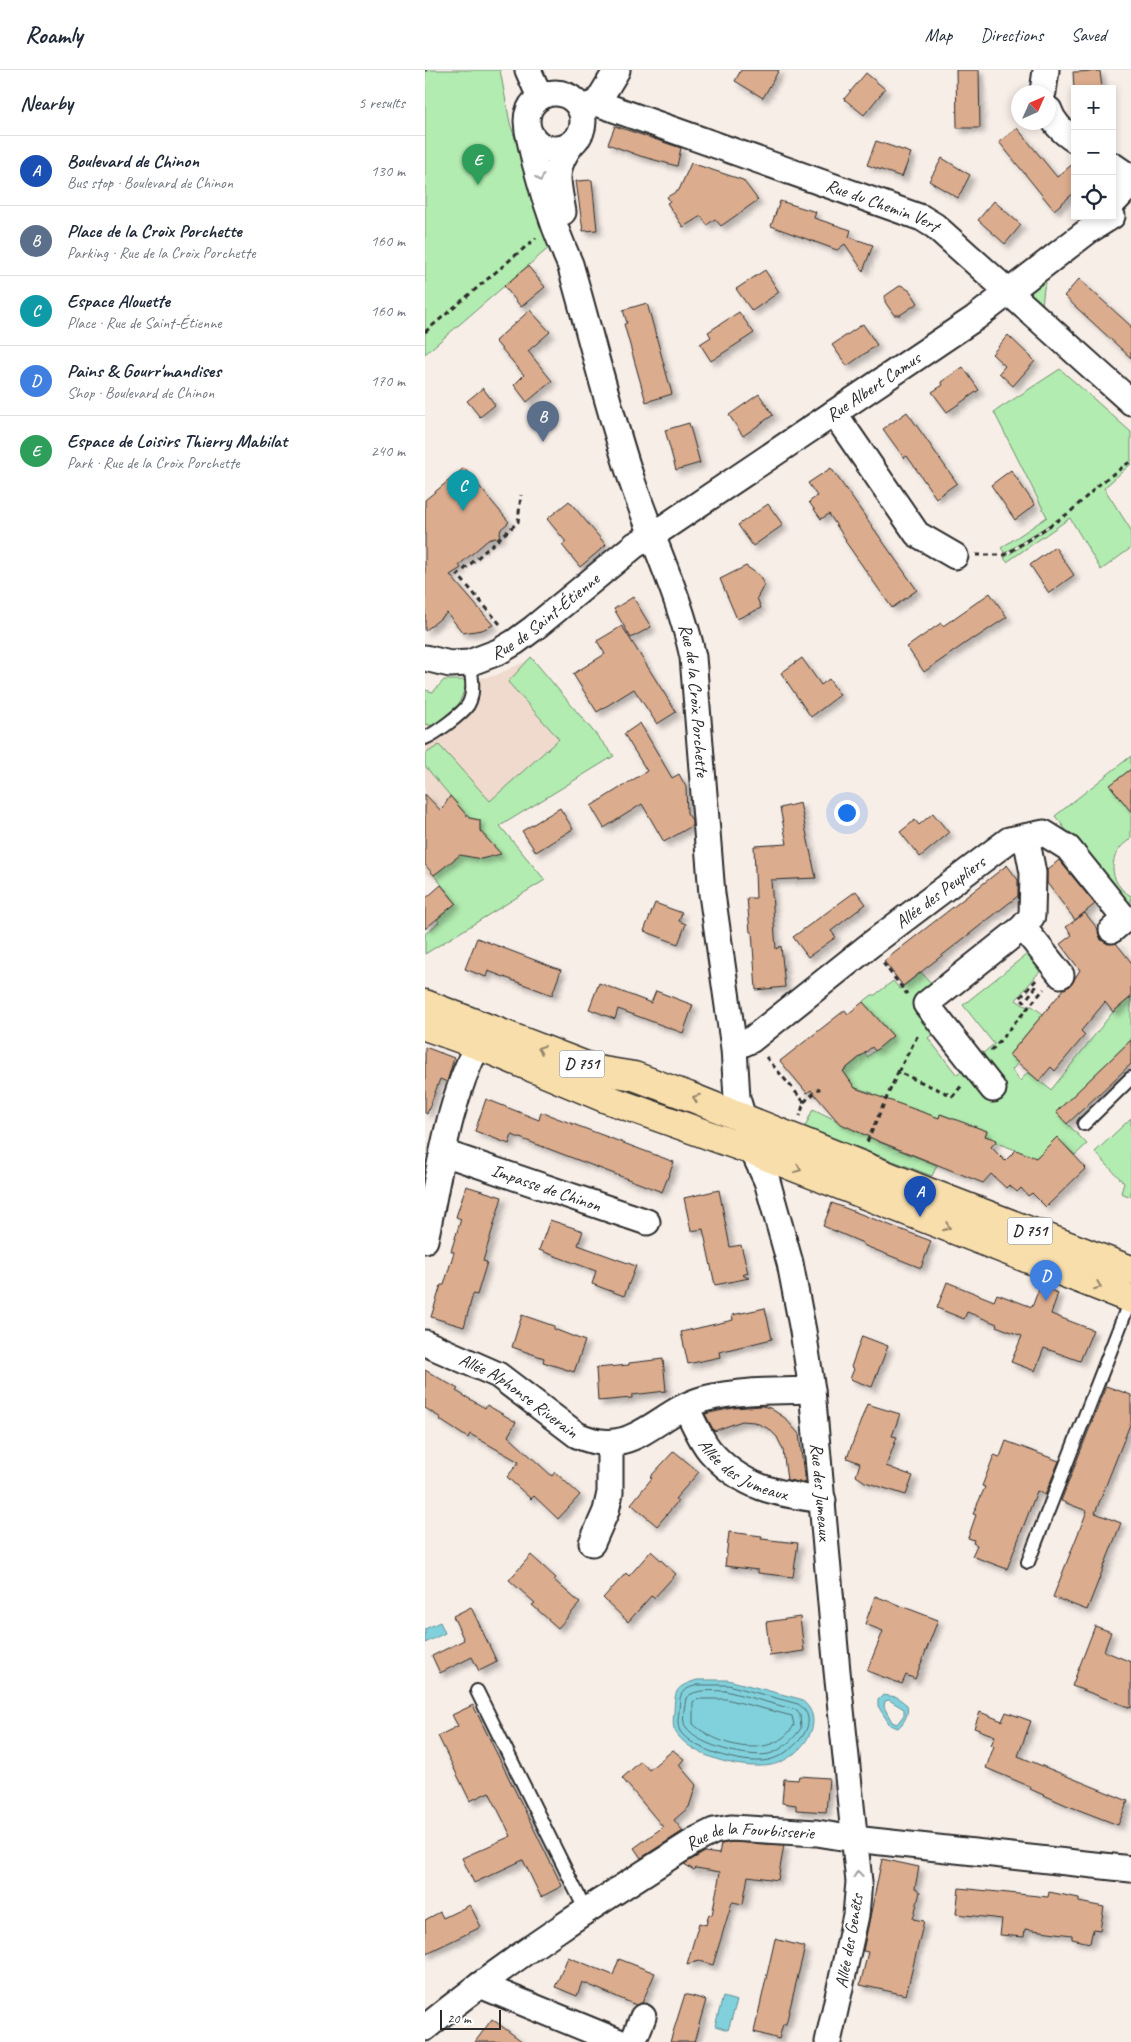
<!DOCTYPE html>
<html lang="en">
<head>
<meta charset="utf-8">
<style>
  :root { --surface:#fff; --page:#f6f6f7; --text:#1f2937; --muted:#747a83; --line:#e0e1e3; --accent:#d93025 }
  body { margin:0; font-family:Caveat,sans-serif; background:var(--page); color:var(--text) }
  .controls { position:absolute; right:15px; top:15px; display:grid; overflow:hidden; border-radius:0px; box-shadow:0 2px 8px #0003 }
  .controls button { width:45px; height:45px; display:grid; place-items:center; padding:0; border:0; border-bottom:1px solid var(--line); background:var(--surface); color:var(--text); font:25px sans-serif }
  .compass { position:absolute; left:586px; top:15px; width:45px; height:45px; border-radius:50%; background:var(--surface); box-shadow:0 2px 8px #0003; rotate:45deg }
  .scale { position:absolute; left:15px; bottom:12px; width:61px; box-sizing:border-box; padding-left:5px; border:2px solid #2b2b2b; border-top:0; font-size:14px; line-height:18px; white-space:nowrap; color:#2b2b2b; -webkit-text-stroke:4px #fff; paint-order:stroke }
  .you { position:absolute; left:421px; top:742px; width:18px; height:18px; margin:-12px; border:4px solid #fff; border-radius:50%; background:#1a73e8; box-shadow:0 0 0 8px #1a73e833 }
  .badge { display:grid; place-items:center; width:32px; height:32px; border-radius:50%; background:var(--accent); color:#fff; font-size:16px; font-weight:700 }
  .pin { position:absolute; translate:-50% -41px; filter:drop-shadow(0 1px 2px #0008) }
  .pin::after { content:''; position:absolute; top:26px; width:18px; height:15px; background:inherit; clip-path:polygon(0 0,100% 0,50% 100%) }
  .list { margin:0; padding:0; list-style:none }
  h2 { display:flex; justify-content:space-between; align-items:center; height:65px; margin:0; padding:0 20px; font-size:21px }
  h2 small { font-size:16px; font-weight:400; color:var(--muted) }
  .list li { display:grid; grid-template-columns:32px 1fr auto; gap:15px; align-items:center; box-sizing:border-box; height:70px; padding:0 20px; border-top:1px solid var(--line) }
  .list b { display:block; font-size:19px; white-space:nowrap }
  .list p { margin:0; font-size:16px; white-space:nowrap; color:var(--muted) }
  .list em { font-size:16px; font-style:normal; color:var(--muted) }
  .icon { flex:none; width:28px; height:28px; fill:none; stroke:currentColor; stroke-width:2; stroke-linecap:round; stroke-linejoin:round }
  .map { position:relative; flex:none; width:706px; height:1972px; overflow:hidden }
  header { display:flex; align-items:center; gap:30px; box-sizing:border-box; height:70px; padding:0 25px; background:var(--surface); border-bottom:1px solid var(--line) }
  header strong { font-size:24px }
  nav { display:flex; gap:28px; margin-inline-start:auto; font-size:18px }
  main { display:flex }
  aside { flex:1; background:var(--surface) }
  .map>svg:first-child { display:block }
  .built { fill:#efdacd }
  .green { fill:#b2ecb0; stroke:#6e8c6e }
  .water { fill:#81d1dc; stroke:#5f8f95; fill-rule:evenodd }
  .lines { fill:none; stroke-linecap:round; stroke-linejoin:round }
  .shore { stroke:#4d6d72; stroke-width:1 }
  .building { fill:#dbac8d; stroke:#2b2b2b; filter:url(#shadow) }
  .lane-casing { stroke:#2b2b2b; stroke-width:16 }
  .street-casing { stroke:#2b2b2b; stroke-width:29 }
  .primary-casing { stroke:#2b2b2b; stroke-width:31 }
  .path { stroke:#2b2b2b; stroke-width:3; stroke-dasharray:5 4; stroke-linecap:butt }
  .lane { stroke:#fff; stroke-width:12 }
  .street { stroke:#fff; stroke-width:25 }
  .primary { stroke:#f8deab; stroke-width:28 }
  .oneway { stroke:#a0a0a0 }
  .oneway2 { stroke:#92846b }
  .labels { text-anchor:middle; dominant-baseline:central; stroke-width:4; stroke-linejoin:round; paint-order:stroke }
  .shield { fill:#fff; stroke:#6b6b6b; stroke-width:1 }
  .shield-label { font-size:16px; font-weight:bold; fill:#2b2b2b }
  .street-label { font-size:18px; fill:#2b2b2b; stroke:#fff }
</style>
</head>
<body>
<header>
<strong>Roamly</strong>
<nav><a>Map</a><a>Directions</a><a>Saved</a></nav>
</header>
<main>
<aside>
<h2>Nearby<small>5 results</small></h2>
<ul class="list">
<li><span class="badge" style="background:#1a4fb4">A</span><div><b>Boulevard de Chinon</b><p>Bus stop · Boulevard de Chinon</p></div><em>130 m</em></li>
<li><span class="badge" style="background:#5c6f8a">B</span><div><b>Place de la Croix Porchette</b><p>Parking · Rue de la Croix Porchette</p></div><em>160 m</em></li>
<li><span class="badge" style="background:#0f9aa8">C</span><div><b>Espace Alouette</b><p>Place · Rue de Saint-Étienne</p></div><em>160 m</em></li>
<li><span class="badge" style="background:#3f7fe0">D</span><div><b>Pains &amp; Gourr'mandises</b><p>Shop · Boulevard de Chinon</p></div><em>170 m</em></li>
<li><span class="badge" style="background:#2e9e5b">E</span><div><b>Espace de Loisirs Thierry Mabilat</b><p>Park · Rue de la Croix Porchette</p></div><em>240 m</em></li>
</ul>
</aside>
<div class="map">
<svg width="706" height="1972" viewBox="0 0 706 1972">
  <defs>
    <filter id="shadow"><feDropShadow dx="4.5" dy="4.5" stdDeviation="2.5" flood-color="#0004"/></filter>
  </defs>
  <rect width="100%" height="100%" fill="#f8eee8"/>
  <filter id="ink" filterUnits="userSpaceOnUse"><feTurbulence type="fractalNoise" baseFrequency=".02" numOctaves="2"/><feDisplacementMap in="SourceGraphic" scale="10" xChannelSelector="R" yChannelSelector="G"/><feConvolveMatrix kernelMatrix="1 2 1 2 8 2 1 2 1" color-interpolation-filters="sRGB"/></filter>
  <g filter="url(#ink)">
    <path class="built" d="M106,587L189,686L75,756L120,810L55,850L17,809L14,811L0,803V638L32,611L69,606L99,592Z"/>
    <g class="green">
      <path d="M0,0H75L85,53L126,176L0,284Z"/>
      <path d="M618,209L621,213L619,218L617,236L606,229C605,219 611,215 618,209Z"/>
      <path d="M635,299L706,362V394L679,418L706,460V478L676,500L645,448L582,492L579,488L626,456L625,454L580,483L576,478L622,447L569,342Z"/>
      <path d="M106,587L189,686L75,756L120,810L0,884V864L14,852L12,849L31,833L9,805L24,793L17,785L37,784L56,789L75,783L55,761V750L44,748L0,696V684L14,675L65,731L134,669L83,612Z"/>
      <path d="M19,610H43L34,634L9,656L0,654V620L8,622Z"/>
      <path d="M706,686V699L685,716L699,733L706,727V769C682,782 682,813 706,826V842L630,746Z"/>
      <path d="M592,871L621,894L591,930L600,936H607L618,944L584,985L593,993L587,1000L595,1011L603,1002L626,1020L688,942L706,927V970L631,1042L662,1074L650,1085L632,1068L602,1096L591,1080L569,1072L570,1070L560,1066L562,1061L545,1055L525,1053L526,1048L516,1044L514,1048L487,1039L457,1064L454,1072L512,1095L507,1106L380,1057L388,1039L439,1064L448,1023L430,1018L418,1001L440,983L442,987L468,966L438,932L447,925H450L468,911L475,919L496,902L508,915L514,959L503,968L532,1005L569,974L538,935L602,884Z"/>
      <path d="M172,1009L262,1035L265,1048L201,1028Z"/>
      <path d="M706,1048V1127L696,1123L699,1113L670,1082Z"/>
    </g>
    <g class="water">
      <path d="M15,1552L20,1563L0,1573V1559Z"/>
      <path d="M272,1610H303L375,1629C407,1651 373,1690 346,1695C320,1700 268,1688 252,1664C247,1658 248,1650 249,1642C250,1620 250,1617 272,1610Z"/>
      <path d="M458,1625L472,1627L482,1635C484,1643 480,1652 473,1658L465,1655L453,1636V1630ZM464,1630L479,1639V1645L472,1654L467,1652L459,1637L460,1631Z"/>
      <path d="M298,1927L312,1931L303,1960L290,1956Z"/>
    </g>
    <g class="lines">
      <g class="shore">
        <path d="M273,1615H303L373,1634C400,1652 367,1683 347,1689C326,1697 267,1681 255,1661C252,1655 253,1648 254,1642C255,1624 254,1620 273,1615Z"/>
        <path d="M301,1621L371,1640L375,1645L376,1658C370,1668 356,1681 344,1684C324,1688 273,1676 261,1658C256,1650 260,1636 261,1628C270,1618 289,1621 301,1621Z"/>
        <path d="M275,1629H301L367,1646L369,1655C348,1691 294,1677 268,1654V1632Z"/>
      </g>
    </g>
    <g class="building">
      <path d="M316,0H354L338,28L310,11Z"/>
      <path d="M531,0H554L555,58H532Z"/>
      <path d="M675,1L677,19H649L648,2Z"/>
      <path d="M441,3L460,19L439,45L419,29Z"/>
      <path d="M190,56L256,78L252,96L215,86L183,74Z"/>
      <path d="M592,58L632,107L650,92V122L629,140L574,72Z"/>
      <path d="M451,71L486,83L477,107L442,95Z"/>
      <path d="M517,88L545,105L533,128L504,111Z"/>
      <path d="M266,93L318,110L333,130L296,156L290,149L282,155L276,146L258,157L242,133L245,131L242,127L254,120Z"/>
      <path d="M167,110L172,160L158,161L151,111Z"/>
      <path d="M355,131L391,142L389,148L426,160L424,167L448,175L438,201L420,174L412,180L346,156Z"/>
      <path d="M569,131L596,155L580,174L553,150Z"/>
      <path d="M103,196L120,217L96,237L79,216Z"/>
      <path d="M340,200L354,222L327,241L311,219Z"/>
      <path d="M654,209L706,256V288L639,226Z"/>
      <path d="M476,215L485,221L493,233L475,245H469L460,232V226Z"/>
      <path d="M222,233L247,324L221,332L199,254L202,253L198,240Z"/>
      <path d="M105,240L125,262L103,281L127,311L102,332L89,315L99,305L70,271Z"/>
      <path d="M314,242L329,263L286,291L275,274L286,267L283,262Z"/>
      <path d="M438,254L452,275L422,296L407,275Z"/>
      <path d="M583,265L610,291L588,316L574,303L580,296L567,284Z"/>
      <path d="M538,297L554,320L522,342L507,322L518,315L516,312Z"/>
      <path d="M58,318L70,335L55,347L42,331Z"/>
      <path d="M334,324L348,345L318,366L304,345Z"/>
      <path d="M482,342L532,413L511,428L482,386L479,388L458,359Z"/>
      <path d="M264,353L275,393L251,400L240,360Z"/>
      <path d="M39,398L84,452L76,459L74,467L63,470L34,495L36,498L25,505L68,555L57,560L38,563L22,543L0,561V430Z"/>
      <path d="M406,398L492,520L467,538L420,471L421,470L404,444L396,449L384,432L392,426L383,413Z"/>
      <path d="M586,400L610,435L590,450L566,415Z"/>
      <path d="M144,431L181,475L155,497L137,475L141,472L122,449Z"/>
      <path d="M343,434L358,455L328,476L313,455Z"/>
      <path d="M630,477L649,505L624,523L605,495Z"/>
      <path d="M321,496L335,506L339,515L332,528L336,538L312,549L295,509Z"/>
      <path d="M565,523L582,547L549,569L548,568L499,602L482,577L516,553L518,556Z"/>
      <path d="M208,527L226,557L206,568L189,539Z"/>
      <path d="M197,556L251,642L232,654L209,619L172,642L148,604L180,584L172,571Z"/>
      <path d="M377,588L396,615L404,609L415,625L386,647L356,603Z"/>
      <path d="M215,653L247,708L254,704L261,717L262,743L267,750V756L239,772L217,734L179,758L166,736L222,701L199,664Z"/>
      <path d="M706,699V742L685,715Z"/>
      <path d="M0,724L16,741L25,726L44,748L55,750V761L76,784L56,789L35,785L9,805L0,795Z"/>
      <path d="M375,733L391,808L346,810L351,879L356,876L360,917L331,920L327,862H325L322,828H331L329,776L362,774L355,738Z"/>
      <path d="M135,738L148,759L111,782L97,761Z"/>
      <path d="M508,743L524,763L495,787L475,762L490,750L494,755Z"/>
      <path d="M634,790L670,834L650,850L622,813V800Z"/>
      <path d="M582,795L593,810V826L478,916L459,891Z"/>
      <path d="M16,815L31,833L0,859V829Z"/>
      <path d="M431,821L441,834L406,861L411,867L383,887L368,867Z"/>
      <path d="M230,833L257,843L254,851L261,854L253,874L219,861Z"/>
      <path d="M660,843L673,859L676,870L683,874L691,873L706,892V927L688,942L680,932L656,961L660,965L630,1001L626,997L614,1011L584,985L639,919L645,916L655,900L635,874L647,865L641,857Z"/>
      <path d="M52,868L136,900L127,925L63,901L61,907L40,899Z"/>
      <path d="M174,913L226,933L231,921L268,935L258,963L193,939L190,949L164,939Z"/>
      <path d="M438,932L468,966L450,981L447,977L418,1001L430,1018L514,1048L515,1044L562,1061L560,1066L572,1070L566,1077L580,1091L591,1080L611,1088L632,1067L661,1098L621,1137L607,1123L603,1126L596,1118L592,1122L584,1115L581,1118L566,1104L558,1113L453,1071L414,1053L386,1020L382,1023L355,991L420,940L423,944Z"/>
      <path d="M706,970V994L642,1054L631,1042Z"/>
      <path d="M0,977L29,988L22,1012L15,1009L2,1044L0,1043Z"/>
      <path d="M61,1029L114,1050L116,1042L249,1092L237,1122L87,1065L84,1074L50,1061Z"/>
      <path d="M41,1116L77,1127L58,1191L62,1192L52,1225L48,1224L39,1257L6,1247L16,1215H19L29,1182L26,1181L36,1149L31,1147Z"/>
      <path d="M294,1120L305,1177L316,1175L323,1203L317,1205L324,1208L290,1215L278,1159L266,1161L259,1128Z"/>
      <path d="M407,1133L506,1171L496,1198L438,1175V1173L398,1156Z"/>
      <path d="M125,1150L158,1161L153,1175L211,1196L199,1226L167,1214L171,1201L114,1180Z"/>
      <path d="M522,1212L569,1231L572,1224L607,1237L615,1216L633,1223L626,1244L668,1260L655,1291L619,1278L610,1301L586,1292L597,1266L571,1256L572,1254L542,1242L539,1249L512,1238Z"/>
      <path d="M340,1238L347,1269L294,1282L295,1287L263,1294L256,1262L308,1250L307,1245Z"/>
      <path d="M97,1245L129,1256V1259L160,1271L149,1302L118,1292L119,1288L87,1277Z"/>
      <path d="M437,1266L463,1276L447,1317L425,1309L429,1299L426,1297Z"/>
      <path d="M238,1289L241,1321L207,1325V1328L173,1331L171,1298L204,1295V1293Z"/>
      <path d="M0,1300L33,1319L31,1321L60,1338L62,1335L91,1352L83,1366L127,1406L130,1402L155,1425L133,1449L109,1426L106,1429L82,1407L94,1392L45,1364L43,1368L15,1350L16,1348L0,1338Z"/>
      <path d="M681,1316L706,1325V1352L670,1443L696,1453L662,1540L628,1527L662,1441L636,1431Z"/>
      <path d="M442,1334L475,1344L467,1366L472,1367L461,1396L488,1406L481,1425L440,1412L431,1406L435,1393L422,1388Z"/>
      <path d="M337,1336L345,1338L360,1348L374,1364L380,1413L362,1410L358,1380L352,1367L344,1359L329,1352L317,1351L289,1361L280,1344L308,1338Z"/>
      <path d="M581,1371L634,1391L620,1425L612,1421L582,1499L547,1486L552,1475L548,1473L549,1470L543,1468L551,1445L548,1444L560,1417L557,1416L569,1385L575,1387Z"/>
      <path d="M249,1381L274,1402L250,1429L253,1431L232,1456L206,1434L227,1408L225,1407Z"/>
      <path d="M304,1462L337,1466L336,1469L373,1473L368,1507L333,1503V1500L300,1496Z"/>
      <path d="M226,1481L251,1504L229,1528L226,1526L203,1552L178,1528L201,1503L204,1506Z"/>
      <path d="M106,1485L131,1508L129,1510L155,1533L133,1558L107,1535L110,1533L84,1510Z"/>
      <path d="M450,1526L513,1550L490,1609L481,1605L477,1614L442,1601L458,1561L440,1554Z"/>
      <path d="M46,1537L72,1592L54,1601L47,1587L15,1603L7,1586L39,1570L28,1546Z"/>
      <path d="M375,1547L379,1581L345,1586L341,1552Z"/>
      <path d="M670,1556L686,1562L679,1581L706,1592V1638L647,1616Z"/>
      <path d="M48,1635L137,1816L116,1827L98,1790L49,1813L37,1788L86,1766L64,1722L45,1731L13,1666L33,1656L27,1645Z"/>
      <path d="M555,1642L577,1651L581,1642L606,1651L593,1686L703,1731L693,1755L641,1735L605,1719L606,1717L561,1698L569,1676L566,1675L570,1666L549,1658Z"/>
      <path d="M248,1680L259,1689L254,1695L271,1715L264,1737L249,1750L258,1761L216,1788L209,1778L238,1757L197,1708L216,1691L224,1700Z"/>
      <path d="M374,1706L404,1708L401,1742L371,1740V1735L357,1733L359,1709L373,1710Z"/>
      <path d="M307,1772L359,1775L353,1810L323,1806L318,1834L307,1832L288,1895L275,1891L262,1894L274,1853L281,1855L284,1844L287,1845L295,1802L271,1798L269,1800L259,1794L280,1782L294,1784L296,1774Z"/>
      <path d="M457,1789L494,1797L490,1818L495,1822L488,1849L499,1851L481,1925L435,1915L443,1882L438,1881Z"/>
      <path d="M534,1818L623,1827L624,1822L654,1828V1832L679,1837L675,1860L668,1859L665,1873L647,1869V1865L600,1859L599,1867L575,1865L577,1849L531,1844Z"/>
      <path d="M45,1835L56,1857L0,1884V1850L15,1842L18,1848Z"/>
      <path d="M350,1869L380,1877L361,1954H358L354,1969L329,1962Z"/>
      <path d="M143,1887L188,1905L194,1889L230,1903L217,1933L211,1935L157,1912L152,1926L130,1917Z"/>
      <path d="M260,1924L281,1930L269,1972H245Z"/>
      <path d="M67,1949L98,1972H50Z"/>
    </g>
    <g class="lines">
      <g class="lane-casing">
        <g id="lane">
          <path d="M0,668C10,664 37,644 43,635C50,623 47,605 44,593"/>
          <path d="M659,1054L706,1008"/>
          <path d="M603,1492L706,1228"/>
          <path d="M52,1621L161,1841"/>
        </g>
      </g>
      <g class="street-casing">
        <g id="street">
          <path d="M103,0L115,27"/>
          <path d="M618,22L621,0"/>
          <circle cx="130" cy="51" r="28"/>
          <path d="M172,33L192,0"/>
          <path id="s1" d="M155,38L172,33L497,148L510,156L706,332"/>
          <path d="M624,40C628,53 639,63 650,70"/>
          <path id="s2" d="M103,61C112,107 126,151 145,194C166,267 184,342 208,414C228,472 255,527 268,587L287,824L309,978L312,1028L328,1081L342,1111L365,1193L378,1261L387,1320L412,1601L434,1812L431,1845L403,1972"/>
          <path d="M687,95L706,108"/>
          <path d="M687,134L706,114"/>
          <path d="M138,142C133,113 127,100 146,75"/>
          <path d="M409,343L492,464L530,486"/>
          <path id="s3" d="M0,588L25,594L44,593L73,582L90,572L109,558L210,475L228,465L550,248L663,161L687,146"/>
          <path d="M598,857L636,905"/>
          <path id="s4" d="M309,978L326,970L445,875L584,770L619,763L643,778L700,849L687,860"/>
          <path d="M568,1019L501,934L598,857L607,846L608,803L601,767"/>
          <path id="s5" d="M19,1083L222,1152"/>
          <path d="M0,1170C14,1107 22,1033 53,975"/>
          <path id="s6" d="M0,1273L73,1305L152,1365C208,1391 231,1342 279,1329C314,1320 351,1321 387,1320"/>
          <path id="s7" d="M261,1337C268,1351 275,1369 285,1381C317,1418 352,1424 398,1430"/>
          <path d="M167,1473L181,1441L185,1423V1374"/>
          <path d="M55,1915L194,1972"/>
          <path id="s8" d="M0,1958C85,1888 178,1829 271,1770L289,1761L306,1758L392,1763L429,1769L706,1799"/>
          <path d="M208,1972L218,1947"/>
        </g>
      </g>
      <g class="primary-casing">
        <g id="primary">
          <path d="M0,934L172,1000L209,1006L263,1026L503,1122L706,1200"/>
          <path d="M0,956L53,975L182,1029L328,1081L706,1229"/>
        </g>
      </g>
      <g class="path">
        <path d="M0,1L1,0"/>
        <path d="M0,262L111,168"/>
        <path d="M551,485H580L644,443L677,412L706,391"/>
        <path d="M75,554L33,505L93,452L96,425"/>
        <path d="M458,893L482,924"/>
        <path d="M611,910L595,928L599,932L614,913"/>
        <path d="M566,981L619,919"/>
        <path d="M341,987L379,1032L375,1046"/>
        <path d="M473,1002L494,963"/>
        <path d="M379,1032L395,1018"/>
        <path d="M442,1072L473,1002L528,1026L538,1014"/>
      </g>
      <use href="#lane" class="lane"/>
      <use href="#street" class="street"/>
      <use href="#primary" class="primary"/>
    </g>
    <defs><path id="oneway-chevron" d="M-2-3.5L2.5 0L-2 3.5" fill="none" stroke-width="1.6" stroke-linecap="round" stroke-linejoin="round" transform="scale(1.25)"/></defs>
    <g class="oneway">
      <use href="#oneway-chevron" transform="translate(115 108) rotate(74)"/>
      <use href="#oneway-chevron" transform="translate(433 1804) rotate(-96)"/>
    </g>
    <g class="oneway2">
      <use href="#oneway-chevron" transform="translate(116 979) rotate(-159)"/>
      <use href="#oneway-chevron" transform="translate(271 1028) rotate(-159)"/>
      <use href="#oneway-chevron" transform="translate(373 1099) rotate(22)"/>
      <use href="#oneway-chevron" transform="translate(522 1157) rotate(21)"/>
      <use href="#oneway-chevron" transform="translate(673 1216) rotate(21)"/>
    </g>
  </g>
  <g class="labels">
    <g class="shield">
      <rect x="134.5" y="980.5" width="45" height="27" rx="4"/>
      <rect x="582.5" y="1147.5" width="45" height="27" rx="4"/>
    </g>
    <g class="shield-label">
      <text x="157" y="994">D 751</text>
      <text x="605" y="1161">D 751</text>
    </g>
    <g class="street-label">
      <text stroke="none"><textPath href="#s1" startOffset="321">Rue du Chemin Vert</textPath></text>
      <text stroke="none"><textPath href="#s3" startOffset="536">Rue Albert Camus</textPath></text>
      <text stroke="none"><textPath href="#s3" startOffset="135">Rue de Saint-Étienne</textPath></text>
      <text stroke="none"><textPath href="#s2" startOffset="595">Rue de la Croix Porchette</textPath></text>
      <text stroke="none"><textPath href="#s4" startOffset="259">Allée des Peupliers</textPath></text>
      <text stroke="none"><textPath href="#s5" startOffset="108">Impasse de Chinon</textPath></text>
      <text stroke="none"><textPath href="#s6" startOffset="108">Allée Alphonse Riverain</textPath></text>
      <text stroke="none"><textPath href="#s7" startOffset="89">Allée des Jumeaux</textPath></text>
      <text stroke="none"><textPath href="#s2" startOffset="1400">Rue des Jumeaux</textPath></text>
      <text stroke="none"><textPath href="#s8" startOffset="385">Rue de la Fourbisserie</textPath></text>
      <text transform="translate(424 1871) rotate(-80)">Allée des Genêts</text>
    </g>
  </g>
</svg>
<div class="controls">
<button>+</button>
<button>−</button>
<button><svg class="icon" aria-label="locate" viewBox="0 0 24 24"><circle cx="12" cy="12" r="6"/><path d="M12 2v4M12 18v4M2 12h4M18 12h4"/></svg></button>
</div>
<svg class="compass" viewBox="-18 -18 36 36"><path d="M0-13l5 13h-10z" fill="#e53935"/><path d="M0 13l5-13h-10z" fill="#747a83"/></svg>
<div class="scale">20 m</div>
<div class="you"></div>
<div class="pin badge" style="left:495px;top:1147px;background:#1a4fb4">A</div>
<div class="pin badge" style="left:118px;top:372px;background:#5c6f8a">B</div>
<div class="pin badge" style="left:38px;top:441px;background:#0f9aa8">C</div>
<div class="pin badge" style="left:621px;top:1231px;background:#3f7fe0">D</div>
<div class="pin badge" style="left:53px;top:115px;background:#2e9e5b">E</div>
</div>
</main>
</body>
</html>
